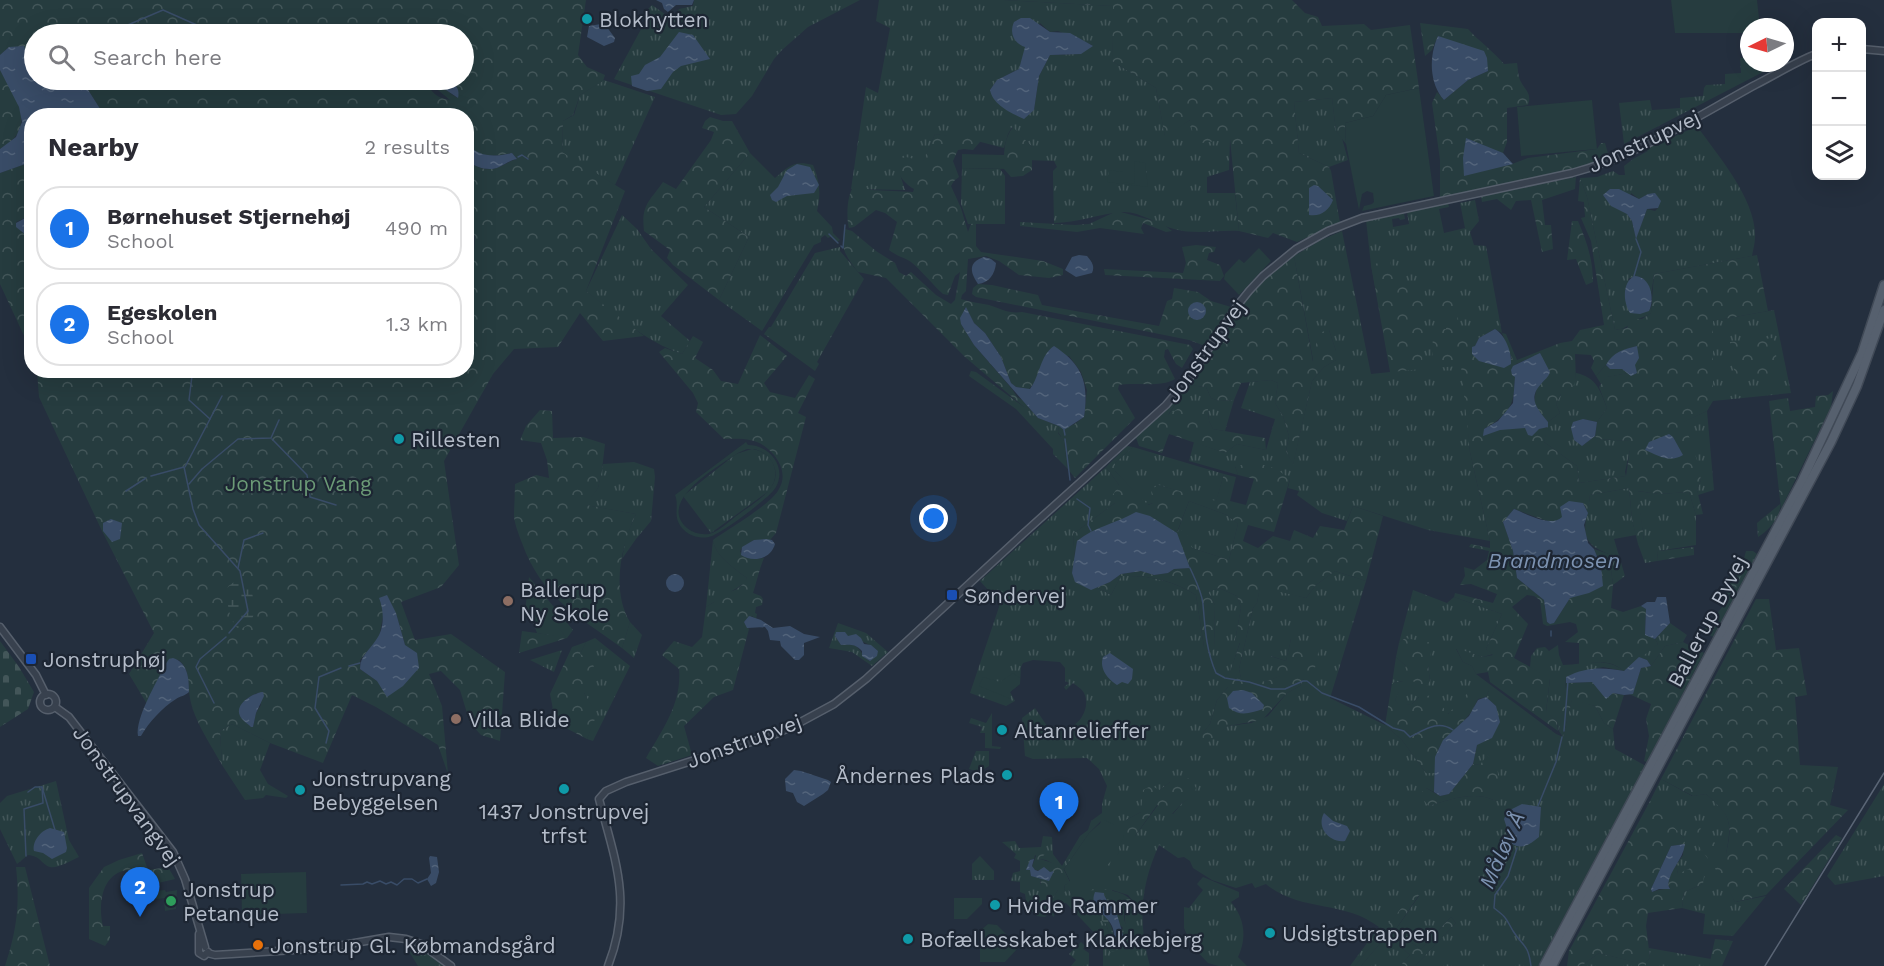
<!DOCTYPE html>
<html lang="en">
<head>
<meta charset="utf-8">
<style>
  :root { --surface:#fff; --page:#f7f7f7; --text:#2b2b33; --muted:#7c7c81; --line:#e1e1e2; --accent:#1a73e8 }
  body { margin:0; font-family:"Work Sans",sans-serif; background:var(--page); color:var(--text) }
  .controls { position:absolute; right:18px; top:18px; display:grid; overflow:hidden; border-radius:12px; box-shadow:0 6px 24px #0002 }
  .controls button { width:54px; height:54px; display:grid; place-items:center; padding:0; border:0; border-bottom:2px solid var(--line); background:var(--surface); color:var(--text); font:30px sans-serif }
  .compass { position:absolute; left:1740px; top:18px; width:54px; height:54px; border-radius:50%; background:var(--surface); box-shadow:0 6px 24px #0002; rotate:265deg }
  .you { position:absolute; left:934px; top:519px; width:21px; height:21px; margin:-15px; border:4px solid #fff; border-radius:50%; background:#1a73e8; box-shadow:0 0 0 9px #1a73e833 }
  .badge { display:grid; place-items:center; width:39px; height:39px; border-radius:50%; background:var(--accent); color:#fff; font-size:20px; font-weight:700 }
  .pin { position:absolute; translate:-50% -50px; filter:drop-shadow(0 2px 3px #0008) }
  .pin::after { content:''; position:absolute; top:32px; width:21px; height:18px; background:inherit; clip-path:polygon(0 0,100% 0,50% 100%) }
  .list { margin:0; padding:0; list-style:none }
  h2 { display:flex; justify-content:space-between; align-items:center; height:78px; margin:0; padding:0 24px; font-size:26px }
  h2 small { font-size:20px; font-weight:400; color:var(--muted) }
  .list li { display:grid; grid-template-columns:39px 1fr auto; gap:18px; align-items:center; box-sizing:border-box; height:84px; margin:0 12px 12px; padding:0 12px; border:2px solid var(--line); border-radius:24px }
  .list b { display:block; font-size:22px; white-space:nowrap }
  .list p { margin:0; font-size:20px; white-space:nowrap; color:var(--muted) }
  .list em { font-size:20px; font-style:normal; color:var(--muted) }
  .icon { flex:none; width:33px; height:33px; fill:none; stroke:currentColor; stroke-width:2; stroke-linecap:round; stroke-linejoin:round }
  .map { position:relative; flex:none; width:1884px; height:966px; overflow:hidden }
  .search { position:absolute; background:var(--surface); box-shadow:0 6px 24px #0002; left:24px; top:24px; width:450px; height:66px; display:flex; align-items:center; gap:15px; box-sizing:border-box; padding:0 21px; border-radius:33px; color:var(--muted); font-size:22px }
  .panel { position:absolute; background:var(--surface); box-shadow:0 6px 24px #0002; left:24px; top:108px; width:450px; height:270px; border-radius:24px }
  .map>svg:first-child { display:block }
  .grass { fill:url(#grass-tufts); fill-rule:evenodd }
  .forest { fill:url(#forest-crowns); fill-rule:evenodd }
  .wetland { fill:url(#wetland-marsh); fill-rule:evenodd }
  .cemetery { fill:url(#cemetery-stones) }
  .garden { fill:#263c3f; fill-rule:evenodd }
  .water { fill:url(#water-ripples) }
  .lines { fill:none; stroke-linecap:round; stroke-linejoin:round }
  .stream { stroke:#394c67; stroke-width:1.5 }
  .minor-casing { stroke:#565f6c; stroke-width:9 }
  .major-casing { stroke:#414a57; stroke-width:11 }
  .minor { stroke:#38414e; stroke-width:6 }
  .major { stroke:#56606e; stroke-width:8 }
  .tram { stroke:#5a6575; stroke-width:1.5 }
  .culture-dot { fill:#0f9aa8; stroke:#1d2633; stroke-width:2 }
  .transit-dot { fill:#1a4fb4; stroke:#1d2633; stroke-width:2 }
  .education-dot { fill:#8d6e63; stroke:#1d2633; stroke-width:2 }
  .leisure-dot { fill:#2e9e5b; stroke:#1d2633; stroke-width:2 }
  .food-dot { fill:#e8710a; stroke:#1d2633; stroke-width:2 }
  .labels { text-anchor:middle; dominant-baseline:central; stroke-width:4.5; stroke-linejoin:round; paint-order:stroke }
  .poi-label { font-size:21px; fill:#b4bcc9; stroke:#1d2633; text-anchor:start }
  .street-label { font-size:21px; fill:#b4bcc9; stroke:#1d2633 }
  .park-label { font-size:21px; fill:#6b9a76; stroke:#1d2633 }
  .water-label { font-size:22px; font-style:italic; fill:#7c92b1; stroke:#1d2633 }
</style>
</head>
<body>
<div class="map">
<svg width="1884" height="966" viewBox="0 0 1884 966">
  <defs>
    <pattern id="grass-tufts" width="24" height="20" patternUnits="userSpaceOnUse" patternTransform="scale(1.5)"><rect width="24" height="20" fill="#263c3f"/><path d="M3 7l-1-3M5 7V3M7 7l1-3M15 17l-1-3M17 17v-4M19 17l1-3" fill="none" stroke="#435659"/></pattern>
    <pattern id="forest-crowns" width="20" height="18" patternUnits="userSpaceOnUse" patternTransform="scale(1.5)"><rect width="20" height="18" fill="#263c3f"/><path d="M2 6a3 3 0 1 1 6 0M12 15a3 3 0 1 1 6 0" fill="none" stroke="#435659"/></pattern>
    <pattern id="wetland-marsh" width="20" height="14" patternUnits="userSpaceOnUse" patternTransform="scale(1.5)"><rect width="20" height="14" fill="#263c3f"/><path d="M1 5h8M5 5V1M11 12h8M15 12V8" fill="none" stroke="#435659"/></pattern>
    <pattern id="cemetery-stones" width="16" height="16" patternUnits="userSpaceOnUse" patternTransform="scale(1.5)"><rect width="16" height="16" fill="#263c3f"/><path d="M2 7V4a2 2 0 0 1 4 0v3zM10 15v-3a2 2 0 0 1 4 0v3z" fill="#435659"/></pattern>
    <pattern id="water-ripples" width="26" height="14" patternUnits="userSpaceOnUse" patternTransform="scale(1.5)"><rect width="26" height="14" fill="#394c67"/><path d="M2 4q2-2 4 0t4 0M15 11q2-2 4 0t4 0" fill="none" stroke="#53647b"/></pattern>
  </defs>
  <rect width="100%" height="100%" fill="#242f3e"/>
  <g class="grass">
    <path d="M694,0H860L808,27L782,50L774,59L752,96L736,114L721,115L614,79L646,20L647,10L652,5L672,19L679,9L693,6Z"/>
    <path d="M879,0H1003L1114,6L1112,61L1156,88L1165,136L1190,120L1230,139L1229,170L1207,177V193H1235L1239,231C1217,230 1195,235 1174,229C1158,225 1140,211 1122,212C1099,214 1077,223 1054,223L1053,176V171L1057,167L1054,161L1026,160L1032,147L1012,127L1008,134L1004,148L973,140L935,134L920,169L898,168L905,190L851,189L866,87L878,93L890,28L876,21ZM1040,23L1050,32L1058,31L1092,45L1080,54L1050,55L1039,76L1034,110L990,90L997,80L1019,69L1026,47Z"/>
    <path d="M1740,58H1749V63H1762L1763,72L1624,144L1619,103L1650,100L1652,110L1680,108V98L1703,96L1704,88L1706,85L1725,84V74L1741,73Z"/>
    <path d="M604,80L655,97L615,185L562,153L563,121L574,115L580,95Z"/>
    <path d="M1332,98L1336,131L1342,138L1348,160L1329,167L1299,153L1294,102Z"/>
    <path d="M1697,126C1718,156 1757,200 1755,238C1755,243 1753,250 1752,256L1654,274L1651,297C1647,283 1644,271 1628,279L1649,311L1652,305L1651,313C1647,316 1642,317 1638,319C1627,324 1630,328 1615,330L1587,197L1580,178L1597,177L1613,171L1619,175H1625L1624,166L1633,159L1648,151L1646,150L1656,143L1658,146L1665,141ZM1631,193L1639,199L1648,194L1658,208L1655,211L1647,209L1636,238L1632,221L1627,214Z"/>
    <path d="M750,153L775,178C789,166 794,160 813,165C820,182 821,194 817,211L832,227L833,233L840,240L837,242L832,236L828,238L825,235L821,238V242L814,245L762,331L719,300L749,237L704,207Z"/>
    <path d="M962,168L1000,169L1005,176V224H968L961,204Z"/>
    <path d="M1475,200L1479,221L1470,232L1474,245L1486,246L1502,333L1495,329L1479,338H1461L1470,452L1490,541L1428,530L1353,506L1347,521L1322,513L1297,495L1299,491L1288,488L1290,479L1235,466L1238,475L1189,461L1194,442L1225,453L1237,444L1266,450L1275,419L1241,408L1250,382L1271,380L1278,383L1275,403L1283,416L1289,436L1286,451L1293,464L1312,381L1324,367L1336,360V351L1329,330L1314,365L1294,256L1321,240L1342,231L1371,374L1390,372L1371,265L1366,220L1404,213L1405,219L1400,220L1399,218L1392,219L1393,227L1409,224L1407,212L1448,203L1449,207L1439,209L1444,233L1465,228L1460,203Z"/>
    <path d="M622,215L637,229L651,249L688,285L661,316L690,341L682,354C645,341 616,315 586,291Z"/>
    <path d="M840,247V251L864,279L817,362L819,364L815,371L764,334L769,327H771L815,253Z"/>
    <path d="M1774,310L1791,393L1713,401L1712,321Z"/>
    <path d="M1606,365L1610,369H1622L1629,373L1607,377L1601,384L1596,376Z"/>
    <path d="M971,371L976,372L1024,407H1028L1038,418L1059,426L1058,433L1064,441L1067,468L1053,454V449L1016,409L969,376Z"/>
    <path d="M1576,373C1596,377 1600,390 1607,408L1597,422L1583,419L1582,446L1595,436L1598,439L1632,441L1625,472L1626,476L1579,483L1577,466L1544,442L1548,422L1560,413L1556,404L1561,394L1576,380Z"/>
    <path d="M1188,385L1206,387L1211,398L1219,401L1234,400L1225,431L1213,429L1209,421L1208,410L1167,417Z"/>
    <path d="M1707,411L1714,490L1698,495L1697,490L1701,480L1683,422Z"/>
    <path d="M1133,447L1224,474L1216,502L1158,485L1153,503L1147,505L1115,471V463Z"/>
    <path d="M752,449C774,452 782,474 769,491L711,533L683,496L736,454Z"/>
    <path d="M634,462L654,469L655,477L651,521L636,539L622,559L626,537L636,514L585,505L598,488L603,464Z"/>
    <path d="M1106,467L1119,485L1115,503L1073,534L1075,562L1072,573L1111,595L1121,576C1149,575 1172,580 1196,595L1204,647L1214,649L1215,605L1208,592L1219,588L1237,596L1241,608L1235,641L1240,642L1230,673L1228,687L1217,700L1210,724L1202,734L1219,733L1228,726L1251,723L1268,716L1287,693L1300,686L1304,679L1291,639L1286,661L1271,656L1281,676L1264,682L1241,678L1239,669L1253,608L1257,603L1260,586L1306,598L1316,585L1335,571L1366,581L1330,698L1385,725L1402,740L1426,773H1435L1434,792L1426,788L1428,806C1450,800 1473,790 1496,801L1480,765L1473,764L1477,745L1496,706L1486,697L1489,690L1447,714L1419,697L1412,704L1399,706L1395,700L1403,681L1392,683L1396,657L1406,666L1430,681L1428,665L1405,638L1399,643L1413,590L1447,603L1454,597L1502,614L1486,649L1493,654L1483,657L1456,649L1463,662L1472,666L1476,674L1556,734L1563,737L1572,699L1595,706L1604,723L1613,729L1615,749L1646,766L1538,966H1415L1456,923L1451,917L1421,949L1394,932L1419,896L1415,892L1355,966H1350L1379,927C1345,900 1299,912 1266,884L1255,888L1252,883L1236,888L1212,880L1193,868L1190,861L1184,857L1178,858L1159,845C1140,887 1138,922 1150,966H1103V942L1066,903H1061L1055,910L1054,917L1049,913L1045,917L1037,916L1027,906L1031,904L1026,901L1025,894L1020,892V882L1011,881L1013,873L1020,871V861L1014,858L1016,854L1002,842L1015,841L1019,848L1041,847L1043,836L1052,837L1053,854L1062,866L1080,836L1088,830L1091,821L1102,813V804L1107,786L1099,769L1087,758L1033,759L1025,756L1022,718L1035,708L1047,726C1055,726 1064,729 1072,726C1083,721 1090,704 1084,693C1082,689 1077,686 1073,683L1066,690L1064,687L1069,683L1065,681V668L1060,662L1033,660L1023,663L1021,667L1020,684L1010,692L1015,701L1006,706L970,693L999,607V602L980,581ZM1170,782L1194,795L1182,803L1173,814L1158,805L1135,836H1124L1126,820L1141,812L1160,790ZM1101,821L1072,901V895L1069,890H1058L1053,898L1049,897L1040,883V877L1031,876L1030,860L1034,859L1035,855L1040,858V859L1046,860L1064,869L1089,833ZM1112,890L1128,895L1133,901C1126,911 1122,916 1127,928L1110,952L1109,933L1106,924Z"/>
    <path d="M1629,488L1632,520L1636,535L1614,539L1625,576L1613,585L1609,554C1574,541 1587,525 1590,495Z"/>
    <path d="M1637,491L1659,494L1689,492L1696,515V545L1658,551L1657,561L1645,563L1638,544L1644,540Z"/>
    <path d="M1189,501L1227,515L1238,524L1229,560L1192,548L1177,533Z"/>
    <path d="M1780,504C1782,516 1768,531 1758,537L1757,523Z"/>
    <path d="M713,540C715,556 734,568 747,578L745,583L706,607Z"/>
    <path d="M1746,551H1753L1757,554L1733,600Z"/>
    <path d="M535,614L549,617L567,638L537,633L533,622Z"/>
    <path d="M630,622L642,635L634,658L622,648Z"/>
    <path d="M838,623L866,633L888,652L872,666L852,652L829,648ZM835,636C847,636 870,642 878,651L870,661C858,655 862,640 841,645Z"/>
    <path d="M1670,623L1687,635L1683,642L1665,646L1651,666L1647,660L1639,657L1658,644L1655,639Z"/>
    <path d="M595,638L630,666L593,741L587,739L596,714L584,693L580,654L586,642Z"/>
    <path d="M1558,645L1559,655L1563,665C1585,665 1605,656 1624,671L1603,667L1566,677L1564,704L1559,731L1557,722L1546,712L1550,679L1530,667L1531,656L1537,648L1545,647L1549,651Z"/>
    <path d="M562,650L554,672L530,660Z"/>
    <path d="M992,713V746L1001,747L1000,749L985,748V733H980L982,727L969,723L971,718L986,723Z"/>
    <path d="M232,724L270,743L260,770L268,784L288,796L286,798L266,795L263,798L245,800L222,765L220,731Z"/>
    <path d="M976,751H989V766L979,772L969,769Z"/>
    <path d="M1661,779L1692,796L1706,794C1732,816 1732,821 1726,855L1700,829L1735,902L1766,896L1733,936L1703,934L1705,914L1682,908L1684,892L1703,884L1678,874L1676,865L1683,855L1684,838L1649,803Z"/>
    <path d="M56,781L69,840L79,857C72,860 57,869 50,867C41,864 41,856 28,855L17,864L0,829V803L7,796Z"/>
    <path d="M1884,784V876L1835,885L1827,876Z"/>
    <path d="M980,856L994,871V880H972V864Z"/>
    <path d="M1203,877L1239,892V897L1231,902C1245,919 1247,938 1238,957L1247,966H1219L1208,963L1192,946L1184,928V907L1189,908L1203,890L1197,884Z"/>
    <path d="M1387,935L1410,955L1400,966H1361Z"/>
    <path d="M1081,942L1085,946L1083,949L1089,953V966H1071L1076,960L1069,954Z"/>
    <path d="M412,947L422,950L444,966H418L410,953Z"/>
    <path d="M1649,948L1711,959L1709,966H1646V962L1650,958Z"/>
    <path d="M1599,953L1639,963L1638,966H1581Z"/>
  </g>
  <g class="forest">
    <path d="M0,0H586L578,55L587,67L605,75L603,81L580,95L573,115L563,121L562,152L625,191L586,291L644,336L603,341L580,313L558,347L514,349L493,374L444,461L459,565L441,587L401,602L415,640L451,634L505,672L500,741L481,735L470,723L460,690L441,671L429,674L442,706L448,774L438,745L376,707L352,695L323,763L270,743L232,724L220,731L222,765C210,743 191,717 189,691C188,679 189,669 179,660L169,659L147,704L129,674L154,633L102,531L39,397L37,371L466,370L467,257L474,253L475,235L467,244V161C475,167 489,172 499,167C506,164 510,161 517,159L512,153C498,156 470,160 467,140C465,132 467,123 466,116L104,115L85,85L88,80H425C431,92 436,98 450,100L426,80C438,80 447,93 458,98L456,85L451,80H464V34H34V74L32,66L9,47L0,55ZM384,610L396,613L405,645L377,681L360,669V660L379,638ZM257,693L261,705L256,713L253,727H251L241,717L246,699Z"/>
    <path d="M1003,0H1292L1305,13L1318,17L1322,26L1364,24L1371,30L1410,25L1419,88L1386,95L1373,116L1345,123L1346,144L1336,131L1332,98L1294,102L1299,153L1329,167L1331,171L1340,223L1297,242L1273,233L1268,238L1239,231L1230,139L1195,144L1190,120L1165,137L1156,88L1112,61L1113,6Z"/>
    <path d="M1420,23L1468,29C1480,42 1493,51 1504,64L1517,63C1518,69 1518,77 1521,82C1526,91 1532,94 1528,105L1507,108V142L1503,153L1512,164L1528,158L1597,149L1601,143H1605L1609,157L1573,170L1440,197V160L1432,103L1437,92L1444,100L1468,80L1488,71L1438,36L1432,50L1425,56Z"/>
    <path d="M0,70C10,89 32,117 15,137C11,142 5,146 0,149Z"/>
    <path d="M710,117L723,121H732L750,153L704,207L749,237L719,300L673,265L667,258L670,250L644,231C641,205 649,202 663,182L676,189L711,140L714,132L702,128L705,121Z"/>
    <path d="M1013,127L1032,147L1033,152L1027,159L1032,160V170L1023,176L1011,177L1004,169C1004,154 1003,140 1013,127Z"/>
    <path d="M935,134L978,139L980,142L973,150L964,149L958,150L953,161L959,177L954,181L951,186L961,208L968,232L971,224L976,223V246L981,252L1043,261L1063,269V275L1049,278L1019,275L999,261L986,256L968,259L966,291L962,295L961,299C970,302 980,303 989,305C1001,309 1009,314 1022,312L1190,345L1193,349L1182,368L1176,364L1168,349L1165,350L1164,357L1175,379C1160,388 1136,382 1119,385L1118,389L1135,418L1075,478L1067,468L1064,441L1058,432L1059,426C1070,429 1076,423 1084,417L1087,390L1081,372L1069,356L1044,360L1035,382L1029,389L1016,387L1011,383L1001,357L985,333L974,323L965,307L961,324L974,345L1012,389L1017,397L1024,401L1028,407H1024L965,357L886,278L858,272C847,258 839,248 845,229L852,231L876,251L895,263L899,272L906,276L911,272L936,295L951,304L955,300L960,272L955,276L948,295L943,294C932,284 923,272 911,262C906,258 896,256 889,250L897,222L885,213L876,210L854,227L849,228C846,217 847,194 854,186L872,190L913,192L914,189C904,184 893,170 899,159L906,157L923,161Z"/>
    <path d="M30,162L31,215L16,222L27,237L31,239V351L0,284V173Z"/>
    <path d="M1576,177L1575,189L1542,200L1545,225H1551L1553,249L1542,252L1531,200L1516,201L1511,210L1497,199L1482,202L1481,196Z"/>
    <path d="M1580,178L1587,197L1615,330L1627,328L1631,319H1642L1651,313L1654,274L1757,255L1768,311L1713,321V401L1707,411L1684,422L1697,460L1701,480L1697,490L1703,514L1696,515L1689,492L1659,494L1638,491L1644,541L1638,544L1632,520L1629,488L1590,495L1588,513L1583,503L1558,521H1547L1514,509L1503,522L1513,551L1517,578L1544,600L1547,623H1554L1570,598L1601,566L1594,549L1609,554L1613,585L1611,608L1623,612L1641,606L1646,609L1645,634L1655,639L1658,644L1624,671C1609,659 1597,662 1579,665V643L1565,642L1578,632L1576,624L1570,622L1547,626L1543,624L1540,600L1534,596L1527,595L1512,607L1528,624L1514,658L1550,678L1546,711L1557,722L1558,731L1490,682L1488,672L1476,674L1472,666L1463,662L1456,648L1483,657L1493,655L1486,649L1502,614L1454,597L1455,593L1493,603L1497,594L1471,584L1460,585L1465,576L1464,567L1474,570L1487,560L1489,551L1469,547L1471,544L1490,548V541L1470,452L1461,366L1432,368L1433,330L1446,329V314L1436,310L1440,292L1456,305L1461,338H1479L1475,346L1512,359L1502,333L1506,334L1517,360L1560,343L1572,341L1580,330L1604,325L1591,241L1581,218L1585,217L1584,202L1578,201ZM1637,346L1636,359L1629,373L1606,377L1599,387L1607,408L1597,422L1595,436L1598,439L1631,441L1626,476L1579,483L1577,466L1544,442L1548,427L1527,431L1525,428L1484,429C1518,410 1513,398 1516,364L1539,354C1548,373 1530,392 1536,407C1538,412 1544,417 1548,422L1560,413L1556,404L1561,394L1569,396L1576,380L1575,354L1591,355L1594,361L1591,368L1596,376C1610,361 1616,351 1637,346Z"/>
    <path d="M1117,211L1162,223L1172,231L1166,232L1143,223L1141,228L1144,234L1100,228L1077,232L1020,226V222L1075,225L1089,224Z"/>
    <path d="M1572,221H1578C1587,242 1593,260 1593,282L1586,285L1576,259L1567,260Z"/>
    <path d="M1196,245L1216,247L1214,252L1209,253L1207,260L1220,265L1224,276L1220,281L1105,275L1104,269L1183,273L1186,263L1182,247Z"/>
    <path d="M1294,256L1313,362L1318,333L1329,330L1336,351V360L1324,367L1312,381L1293,465L1286,451L1289,436L1283,416L1275,403L1278,383L1271,380L1241,383L1234,400L1219,401L1211,398L1206,387L1188,385L1168,415L1184,405L1208,409L1209,421L1213,429L1265,438L1266,450L1237,444L1225,453L1169,434L1162,453L1139,446L1135,435C1156,417 1179,399 1195,376C1226,331 1245,285 1294,256Z"/>
    <path d="M1390,260L1395,285L1425,279L1422,369L1391,372L1371,265Z"/>
    <path d="M978,284L992,285L1038,295L1042,305L1159,326L1167,301L1172,299L1174,288L1198,292L1211,301L1231,307L1205,346L1189,340L976,297L972,294L973,288Z"/>
    <path d="M760,335L787,356L764,383L770,392L795,398L809,375L815,379L798,413L806,417L776,533L770,540H754L741,549L740,552L756,559L764,558C759,570 757,581 753,593L761,596L763,599L762,605L756,607L755,613L757,614L756,619L752,616L744,622L749,629L733,690L714,697L684,726L692,755L658,766L646,758C663,729 682,703 679,669L662,655L674,641L692,647L702,637L706,607L714,602L719,593C730,593 742,589 747,578C734,568 715,556 713,540C728,529 772,504 779,489C786,477 782,465 774,455C760,438 745,438 724,439L696,412L698,403L693,393L659,352L665,348L682,354L693,336L703,342L695,358L713,370L721,381L738,384Z"/>
    <path d="M1773,338L1780,377L1764,380L1758,376L1735,377L1730,342Z"/>
    <path d="M1833,391L1831,407L1781,509L1769,401L1788,398L1790,411L1815,407L1816,396L1828,395Z"/>
    <path d="M540,410L552,411L553,438L583,437L605,444L602,470L598,488L586,505L636,514C621,546 611,590 630,622L622,648C577,615 542,598 522,543C519,535 515,525 514,517C514,506 515,495 515,484L536,475L549,478L547,460L541,443L520,440L526,426Z"/>
    <path d="M1127,446L1133,447L1115,463V471L1148,505L1153,503L1151,490L1158,485L1216,501L1224,474L1236,477L1230,501L1246,505L1254,479L1238,475L1235,466C1258,462 1271,463 1290,479L1274,532L1248,525L1243,541L1258,548L1273,536L1290,541L1294,530L1313,538L1320,526L1344,530L1353,506L1383,516L1366,581L1335,571L1316,585L1306,598L1260,587L1257,603L1253,608L1239,669L1241,678L1258,674L1264,682L1280,676L1270,656L1286,661L1291,639L1319,648L1313,678L1304,679L1300,686L1287,693L1262,720L1228,726L1209,742L1203,740L1202,734L1210,724L1217,700L1228,687L1222,674L1230,672L1240,643L1235,641L1241,608L1237,596L1219,588L1208,592L1215,605L1214,649L1209,653L1204,647L1196,595C1172,580 1150,575 1121,576L1111,595L1097,587L1110,582L1121,574L1141,571L1154,575L1168,573L1174,569L1190,568L1176,533C1142,528 1107,518 1077,541L1075,562L1073,534L1115,503L1112,496L1119,485L1106,467ZM1189,501L1227,515L1238,524L1229,560L1192,548L1185,530L1177,532Z"/>
    <path d="M1694,547V555L1657,561L1658,551Z"/>
    <path d="M1729,574H1740L1733,600L1713,637L1703,631L1723,606L1725,593L1720,588L1728,585Z"/>
    <path d="M529,577L573,630L567,638L519,653L522,631L566,637L549,618L525,612Z"/>
    <path d="M1756,599H1769L1776,650L1799,648L1807,695L1795,697L1800,765L1838,767L1830,805L1848,810L1766,895L1735,902L1724,881L1690,834L1700,828L1726,854C1733,822 1731,816 1706,794L1693,796L1661,779Z"/>
    <path d="M1405,638L1433,643L1428,665L1430,681L1426,687L1410,680L1404,672L1406,666L1396,657L1399,643Z"/>
    <path d="M586,642L580,654L593,661L594,669L584,693L597,714L587,739L564,727L553,711L552,704L550,694L572,647Z"/>
    <path d="M1683,642L1704,653L1647,762L1644,761L1649,736L1646,719L1651,704L1629,694L1633,693L1641,668L1651,666L1665,646Z"/>
    <path d="M1404,681L1395,700L1399,705L1412,704L1419,697L1434,695L1448,714L1474,686L1489,690L1486,697L1478,699C1475,705 1472,712 1468,716C1449,740 1435,737 1435,773H1426L1402,740L1385,725L1392,683Z"/>
    <path d="M1592,682L1612,693L1624,695L1613,729L1604,723L1595,706L1572,700L1563,737L1559,731L1566,683Z"/>
    <path d="M1487,755L1497,762L1500,800L1496,801C1473,790 1450,800 1428,806L1420,794L1426,788L1440,796L1449,794L1473,764L1480,765Z"/>
    <path d="M1190,778L1196,788L1194,796L1182,803L1172,814L1157,805L1135,836H1124L1121,827L1126,820L1141,812L1143,790L1151,786L1160,790L1170,782Z"/>
    <path d="M1649,803L1681,813L1673,826L1684,838L1685,844L1671,846L1651,889L1652,892C1659,889 1663,890 1670,888L1668,885L1669,877L1676,865L1678,874L1699,864L1704,876L1703,884L1684,892L1682,908L1648,913L1646,926L1650,958L1646,962V966H1638V963L1599,953L1581,966H1567L1569,951Z"/>
    <path d="M1836,835L1842,838L1801,905L1784,889Z"/>
    <path d="M1038,851L1047,852L1040,859L1062,866L1070,882L1065,885L1064,892L1058,890L1053,898C1044,896 1040,885 1040,877L1049,880L1050,872L1035,870L1032,866Z"/>
    <path d="M142,853L148,870L168,867L175,879L145,886L139,869C132,870 123,869 116,874C100,884 99,909 103,926H110V939L105,946L89,939V888L104,867L119,860Z"/>
    <path d="M16,867H25L50,966H5C17,930 20,904 16,867Z"/>
    <path d="M1415,891L1419,895L1394,932L1421,949L1451,917L1456,923L1415,966H1400L1410,955L1387,935L1361,966H1355Z"/>
    <path d="M1715,939L1733,941L1722,966H1709Z"/>
  </g>
  <g class="wetland">
    <path d="M235,581H244L252,593L256,611L249,624L239,630C228,619 227,602 227,588Z"/>
    <path d="M1093,889C1108,890 1123,890 1133,902C1130,906 1123,912 1124,918C1124,921 1126,924 1127,927C1129,938 1120,952 1110,952L1109,933L1106,924L1093,913L1088,893ZM1104,893L1110,906L1116,911L1118,923L1123,928L1113,946C1116,927 1108,918 1094,906Z"/>
  </g>
  <path class="cemetery" d="M0,641L19,667L34,692L28,709L0,727Z"/>
  <g class="garden">
    <path d="M1671,0H1757L1760,27H1749V33H1675Z"/>
    <path d="M1419,88L1434,196L1362,211L1364,206L1372,204L1374,202L1373,193L1367,191L1362,194L1359,210L1346,144L1345,123L1373,116L1386,95Z"/>
    <path d="M1592,100L1597,149L1521,156L1517,107Z"/>
    <path d="M962,154L1004,155V169L962,168Z"/>
    <path d="M1134,161L1145,163L1148,187L1107,182L1109,170L1123,172V182L1135,184Z"/>
    <path d="M1259,248L1271,261L1239,295L1224,279L1225,274L1239,259L1244,263Z"/>
    <path d="M746,442L748,445C770,445 787,467 776,487C771,497 720,535 709,537C700,539 690,536 684,530C671,517 680,507 675,495ZM754,449C762,451 768,455 772,462C786,486 755,502 739,514C730,520 720,531 709,534C701,535 693,533 687,528C656,501 719,466 738,453L747,449Z"/>
    <path d="M1013,673L1020,678V684L1010,692L1011,699L979,686L983,677L1000,682Z"/>
    <path d="M1049,789L1076,790V801L1069,807H1048Z"/>
    <path d="M1104,820L1113,824L1124,836L1119,846L1118,854L1071,902L1072,895L1069,890L1064,892L1065,885L1070,881L1064,869L1089,833Z"/>
    <path d="M306,872L307,913L242,915L241,874Z"/>
    <path d="M165,890L166,892L177,890L176,909L165,911L164,902L167,901L166,898L156,899L155,891Z"/>
    <path d="M954,898H982V904L967,919H954Z"/>
    <path d="M988,924L997,925L1019,947L1005,962H980V931Z"/>
  </g>
  <g class="water">
    <path d="M656,0H694L692,5H676L668,12L664,9L662,3Z"/>
    <path d="M1021,18H1030L1050,32L1070,33L1093,46L1081,54L1050,55L1039,76L1034,110L1024,119C1011,113 993,105 990,90L997,80L1019,69L1025,47C1014,43 1009,34 1014,22Z"/>
    <path d="M601,24L606,26L615,38L614,42L604,46L587,37L589,26Z"/>
    <path d="M679,32L693,35L710,59L681,66L673,72L661,89L647,91L632,86L631,76L639,74L645,65L660,57Z"/>
    <path d="M1438,36L1484,51L1487,58L1488,71L1468,80L1444,100C1429,83 1429,56 1438,36Z"/>
    <path d="M24,46L34,74V80L41,85L47,80H88L85,85L104,115L32,116L31,162L0,173V149L16,137L22,122L19,107L0,70V55L9,47Z"/>
    <path d="M431,80H451C456,85 460,90 458,98Z"/>
    <path d="M1466,138L1503,153L1513,164L1464,176L1463,158Z"/>
    <path d="M466,142C478,158 495,157 512,153L517,159C510,160 506,164 499,167C489,172 476,167 467,161Z"/>
    <path d="M797,164L810,167L819,185L814,193L787,196L776,202L772,200L770,195L778,187L787,170Z"/>
    <path d="M1314,185L1318,186L1333,200C1329,210 1321,217 1309,215V188Z"/>
    <path d="M1610,189H1619L1639,199L1648,194L1655,193L1661,201L1658,208L1647,209L1636,239L1632,221L1627,214L1611,206L1603,195Z"/>
    <path d="M31,215V239L16,227V223Z"/>
    <path d="M1079,255L1087,256C1092,262 1095,266 1092,273L1076,277L1065,270L1072,257Z"/>
    <path d="M984,257L991,259L996,263C995,274 989,283 978,284C969,271 969,262 984,257Z"/>
    <path d="M1634,276C1651,276 1655,299 1649,311L1640,314L1630,313C1623,302 1622,283 1634,276Z"/>
    <circle cx="1197" cy="311" r="9"/>
    <path d="M966,307L974,323L985,333L1001,357L1011,383L1016,387L1030,389C1040,376 1040,355 1054,346C1083,365 1089,383 1084,417L1064,430L1059,426L1038,418L974,345L961,324L960,318Z"/>
    <path d="M1495,329C1505,335 1512,352 1511,364L1504,368L1479,361L1472,354V347L1475,346L1479,338Z"/>
    <path d="M1637,346L1639,358L1635,365L1637,373L1631,376L1622,369H1610L1606,365C1613,352 1624,349 1637,346Z"/>
    <path d="M1540,353L1550,372C1548,378 1545,379 1541,384C1527,399 1538,409 1548,422V427L1539,429L1532,436L1528,435L1525,428L1500,430L1483,436L1484,429L1498,421L1513,403L1515,377L1512,375L1511,370L1513,366Z"/>
    <path d="M1583,419L1597,422L1595,436L1582,446L1574,440L1571,428L1573,422Z"/>
    <path d="M1669,434L1673,437L1683,455C1669,463 1659,456 1645,450L1649,442Z"/>
    <path d="M1569,501L1583,503L1588,513L1584,525L1588,543L1594,549L1601,566L1603,586L1589,593L1570,598L1554,623L1550,624L1547,622L1544,600L1517,578L1513,551L1503,522L1514,509C1527,514 1550,528 1562,517L1560,507Z"/>
    <path d="M1136,512L1150,516L1177,533L1190,568L1174,569L1168,573L1154,575L1141,571L1121,574L1110,582L1091,590L1075,582L1072,573L1077,541C1094,527 1117,523 1136,512Z"/>
    <path d="M111,519L122,523L120,539L112,542L103,531V523Z"/>
    <path d="M766,539L772,540L775,544C771,559 753,563 741,555L742,547L754,540Z"/>
    <circle cx="675" cy="583" r="9"/>
    <path d="M387,595L396,613L405,645L417,653L419,668L403,686L387,697L377,681L360,669C360,656 369,651 376,640C385,629 384,610 379,598Z"/>
    <path d="M1657,597H1666L1670,623L1655,639L1645,635L1646,609L1641,606L1647,602H1655Z"/>
    <path d="M749,616L761,620L773,628L790,626L804,634L820,637L804,643V655L799,660H795L781,646L780,641L770,640L768,631L765,627L747,628L744,622Z"/>
    <path d="M836,632H845L848,636L856,634L861,638L864,644L871,645L878,651L877,656L870,661L862,656V651C855,643 848,645 841,645L835,636Z"/>
    <path d="M1110,653L1133,669L1132,679L1128,684L1122,682L1117,685C1108,679 1099,669 1103,657Z"/>
    <path d="M1639,657L1647,660L1651,666L1641,668L1633,694L1624,695L1613,693L1606,699L1592,682L1566,683V677C1586,667 1602,667 1624,671Z"/>
    <path d="M173,658C188,663 189,678 189,692C185,696 180,696 176,699C162,708 149,722 141,736H138C135,718 157,682 165,665L169,659Z"/>
    <path d="M1243,690L1252,693L1264,705L1263,709C1250,713 1241,717 1229,708L1227,698L1233,691Z"/>
    <path d="M263,692L264,696L256,713L253,727H251C248,724 242,720 240,716C234,704 253,693 263,692Z"/>
    <path d="M1486,697L1496,706L1500,722L1492,738L1477,745L1473,764L1449,794L1440,796L1434,792L1435,757L1443,740L1469,716L1478,700Z"/>
    <path d="M794,770L801,771L828,780L831,782L828,790L823,794L804,806L797,802L793,793L786,791L785,779Z"/>
    <path d="M1522,804L1541,807L1539,837C1530,844 1523,850 1512,844L1504,819L1508,811Z"/>
    <path d="M1324,813L1333,821L1347,826L1350,831L1345,841C1329,843 1316,827 1324,813Z"/>
    <path d="M50,828L64,832L67,848L66,852L52,859L43,853L34,851C32,842 40,831 50,828Z"/>
    <path d="M1685,844C1683,860 1670,869 1668,885L1670,889H1659L1652,892L1651,889L1671,846Z"/>
    <path d="M430,856L437,857L439,872L436,883L431,886L427,879L431,873L429,858Z"/>
    <path d="M1034,859L1032,866L1035,870L1038,871L1044,867L1050,872L1054,871L1049,881L1031,876L1030,870H1026L1030,860Z"/>
    <path d="M1095,892L1104,893V895L1110,906L1120,907L1116,911L1123,935L1119,945L1113,946C1114,939 1115,933 1112,926C1107,914 1088,908 1095,892Z"/>
  </g>
  <g class="lines">
    <g class="stream">
      <path d="M123,27L163,10L199,26L211,34"/>
      <path d="M110,31L120,28"/>
      <path d="M103,34H106"/>
      <path d="M289,80H290"/>
      <path d="M518,157L522,155L528,159"/>
      <path d="M829,234L838,243"/>
      <path d="M841,246L843,248L845,225"/>
      <path d="M1634,276L1641,252L1636,239"/>
      <path d="M192,376L189,400L210,419"/>
      <path d="M1064,430L1065,435"/>
      <path d="M272,439L307,475L310,497L336,505"/>
      <path d="M1065,439L1070,480"/>
      <path d="M185,467L222,396"/>
      <path d="M151,476L184,467L193,509L199,525L240,571L248,611L229,633"/>
      <path d="M189,484L202,469L238,439L271,438L279,420"/>
      <path d="M126,491L146,478"/>
      <path d="M1077,499L1090,508L1088,525L1091,531"/>
      <path d="M238,568L244,540L263,533"/>
      <path d="M1190,568C1195,579 1202,592 1203,604C1205,628 1206,650 1216,673L1225,678L1249,682L1271,689H1285L1303,681H1307L1322,693L1359,707L1393,728L1404,731L1410,737C1426,729 1438,720 1453,730"/>
      <path d="M1551,631V636"/>
      <path d="M349,666L360,663"/>
      <path d="M214,703L196,667L200,659L226,637"/>
      <path d="M1564,731L1568,681"/>
      <path d="M326,743L329,731L315,708L319,677L341,668"/>
      <path d="M28,792L35,787H42L55,830"/>
      <path d="M1538,806L1556,762L1562,737"/>
      <path d="M1517,848L1508,876L1495,895L1494,908C1507,918 1505,917 1513,931C1523,947 1528,943 1531,966"/>
      <path d="M26,856L24,809L43,803L42,787"/>
      <path d="M341,885L363,884L367,882L372,884L380,881L386,884L391,882L397,885L404,879H412L418,883L427,879"/>
    </g>
    <g class="minor-casing">
      <g id="minor">
        <path d="M1862,49L1884,51"/>
        <path d="M0,627L36,675L46,695"/>
        <circle cx="48" cy="702" r="8"/>
        <path d="M55,707L69,717L173,852L185,879L205,947"/>
        <path d="M199,934V953L204,956L208,952"/>
        <path d="M207,953L215,955L326,948L389,937L406,939L421,944L451,966"/>
        <path d="M608,966C633,902 615,860 599,799L606,791L626,782L776,734L797,724L834,704L866,679L1024,533L1166,405L1190,377L1237,306L1249,291L1263,276L1296,249L1328,231L1362,218L1572,173C1637,156 1696,117 1755,85C1775,75 1795,62 1816,54"/>
      </g>
    </g>
    <g class="major-casing">
      <g id="major">
        <path d="M1544,966L1802,481L1862,353L1884,285"/>
        <path d="M1552,966L1831,442L1857,386L1884,310"/>
      </g>
    </g>
    <use href="#minor" class="minor"/>
    <use href="#major" class="major"/>
    <path class="tram" d="M1765,966L1884,773"/>
  </g>
  <g class="culture-dot">
    <circle cx="587" cy="19" r="6"/>
    <circle cx="399" cy="439" r="6"/>
    <circle cx="1002" cy="730" r="6"/>
    <circle cx="1007" cy="775" r="6"/>
    <circle cx="564" cy="789" r="6"/>
    <circle cx="300" cy="790" r="6"/>
    <circle cx="995" cy="905" r="6"/>
    <circle cx="1270" cy="933" r="6"/>
    <circle cx="908" cy="939" r="6"/>
  </g>
  <g class="transit-dot">
    <rect x="946" y="589" width="12" height="12" rx="3"/>
    <rect x="25" y="653" width="12" height="12" rx="3"/>
  </g>
  <g class="education-dot">
    <circle cx="508" cy="601" r="6"/>
    <circle cx="456" cy="719" r="6"/>
  </g>
  <circle class="leisure-dot" cx="171" cy="901" r="6"/>
  <circle class="food-dot" cx="258" cy="945" r="6"/>
  <g class="labels">
    <g class="poi-label">
      <text x="599" y="19">Blokhytten</text>
      <text x="411" y="439">Rillesten</text>
      <text x="520" y="589">Ballerup<tspan x="520" dy="24">Ny Skole</tspan></text>
      <text x="964" y="595">Søndervej</text>
      <text x="43" y="659">Jonstruphøj</text>
      <text x="468" y="719">Villa Blide</text>
      <text x="1014" y="730">Altanrelieffer</text>
      <text x="995" y="775" text-anchor="end">Åndernes Plads</text>
      <text x="312" y="778">Jonstrupvang<tspan x="312" dy="24">Bebyggelsen</tspan></text>
      <text x="564" y="811" text-anchor="middle">1437 Jonstrupvej<tspan x="564" dy="24">trfst</tspan></text>
      <text x="183" y="889">Jonstrup<tspan x="183" dy="24">Petanque</tspan></text>
      <text x="1007" y="905">Hvide Rammer</text>
      <text x="1282" y="933">Udsigtstrappen</text>
      <text x="920" y="939">Bofællesskabet Klakkebjerg</text>
      <text x="270" y="945">Jonstrup Gl. Købmandsgård</text>
    </g>
    <g class="street-label">
      <text transform="translate(1644 141) rotate(-25)">Jonstrupvej</text>
      <text transform="translate(1205 351) rotate(-54)">Jonstrupvej</text>
      <text transform="translate(1707 621) rotate(-62)">Ballerup Byvej</text>
      <text transform="translate(744 741) rotate(-20)">Jonstrupvej</text>
      <text transform="translate(127 796) rotate(54)">Jonstrupvangvej</text>
    </g>
    <g class="park-label">
      <text x="298" y="483">Jonstrup Vang</text>
    </g>
    <g class="water-label">
      <text x="1554" y="560">Brandmosen</text>
      <text transform="translate(1502 850) rotate(-66)">Måløv Å</text>
    </g>
  </g>
</svg>
<div class="controls">
<button>+</button>
<button>−</button>
<button><svg class="icon" aria-label="layers" viewBox="0 0 24 24"><path d="M12 4l9 5-9 5-9-5zM3 14l9 5 9-5"/></svg></button>
</div>
<svg class="compass" viewBox="-18 -18 36 36"><path d="M0-13l5 13h-10z" fill="#e53935"/><path d="M0 13l5-13h-10z" fill="#7c7c81"/></svg>
<div class="you"></div>
<div class="pin badge" style="left:1059px;top:832px">1</div>
<div class="pin badge" style="left:140px;top:917px">2</div>
<div class="search"><svg class="icon" aria-label="search" viewBox="0 0 24 24"><circle cx="10" cy="10" r="6"/><path d="M15 15l6 6"/></svg>Search here</div>
<section class="panel">
<h2>Nearby<small>2 results</small></h2>
<ul class="list">
<li><span class="badge">1</span><div><b>Børnehuset Stjernehøj</b><p>School</p></div><em>490 m</em></li>
<li><span class="badge">2</span><div><b>Egeskolen</b><p>School</p></div><em>1.3 km</em></li>
</ul>
</section>
</div>
</body>
</html>
